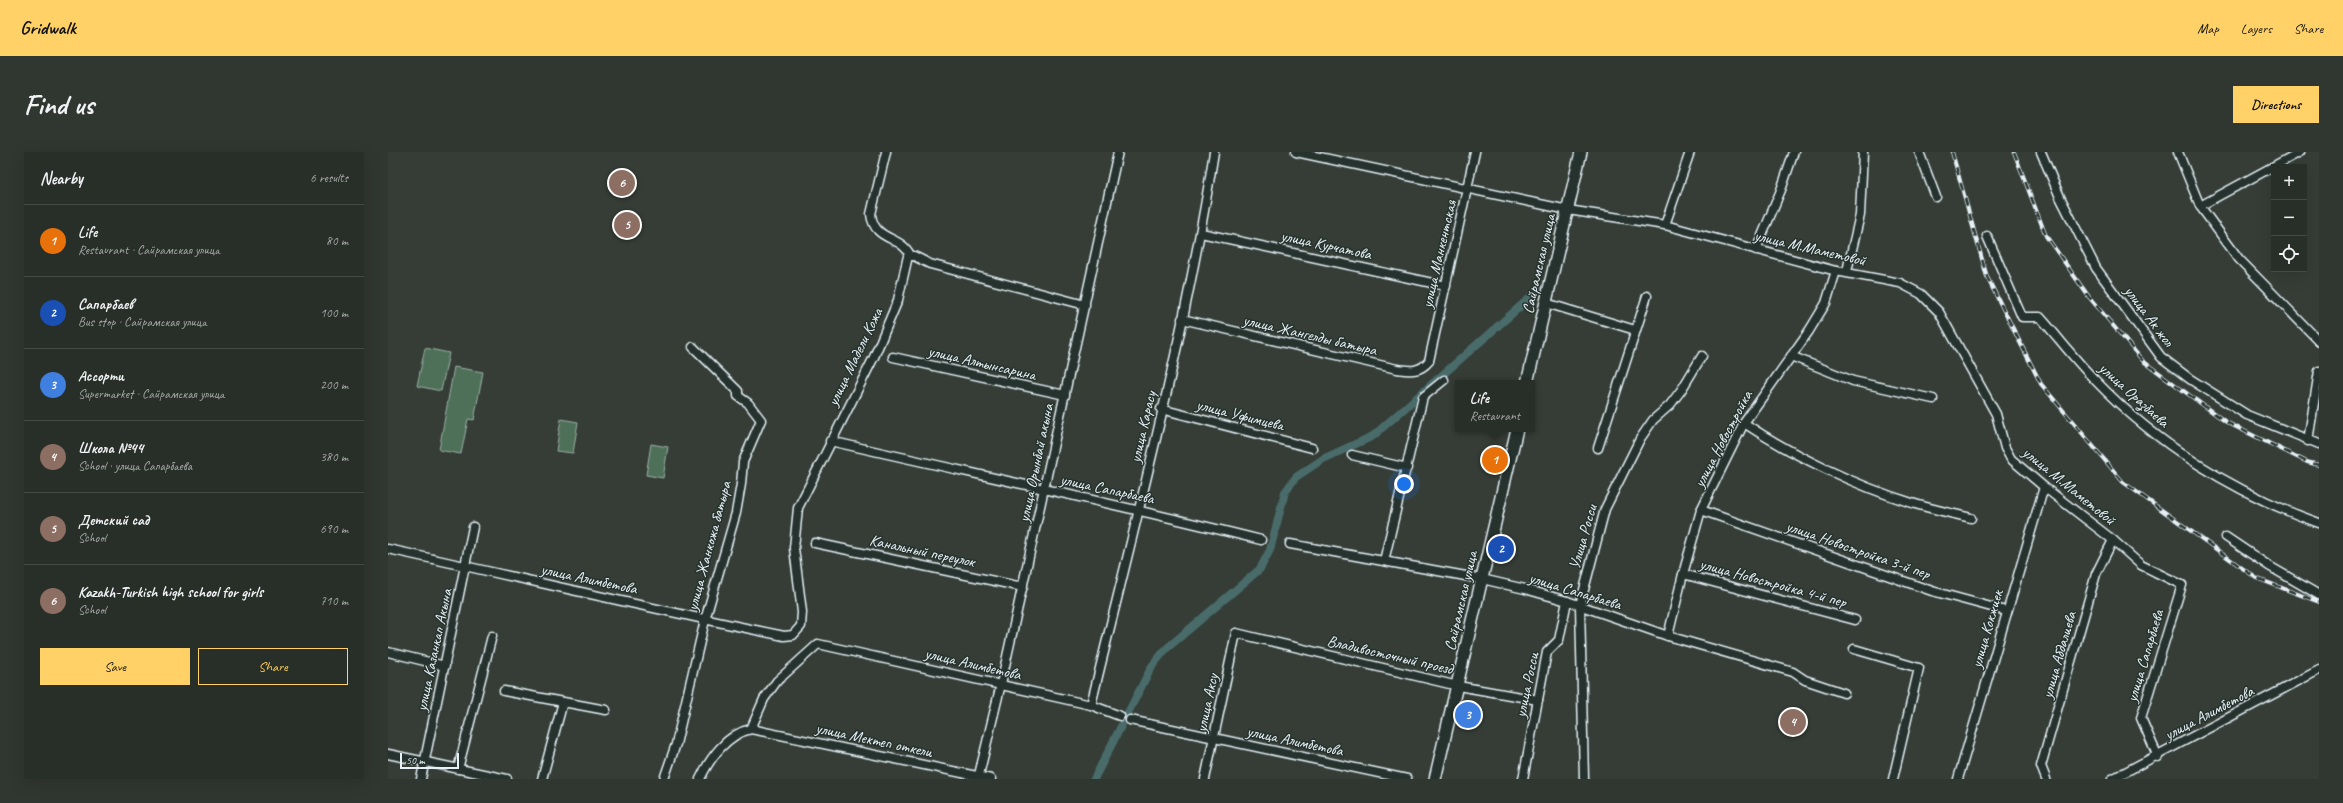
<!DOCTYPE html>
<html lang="en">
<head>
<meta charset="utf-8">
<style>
  :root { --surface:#282e28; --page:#303630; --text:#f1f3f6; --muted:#a5a8a8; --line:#444a45; --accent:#ffd166 }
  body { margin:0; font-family:Caveat,sans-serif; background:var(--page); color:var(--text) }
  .controls { position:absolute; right:12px; top:12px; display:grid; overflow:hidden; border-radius:0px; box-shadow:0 4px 16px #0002 }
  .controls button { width:36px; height:36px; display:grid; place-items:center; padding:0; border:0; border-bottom:1px solid var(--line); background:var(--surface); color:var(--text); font:20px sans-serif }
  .scale { position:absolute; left:12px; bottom:10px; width:59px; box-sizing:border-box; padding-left:4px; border:2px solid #e8f1f8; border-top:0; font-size:11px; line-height:14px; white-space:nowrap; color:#e8f1f8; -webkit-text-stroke:3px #26332d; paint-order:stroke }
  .you { position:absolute; left:1016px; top:332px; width:14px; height:14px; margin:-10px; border:3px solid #fff; border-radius:50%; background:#1a73e8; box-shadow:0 0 0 6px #1a73e833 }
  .badge { display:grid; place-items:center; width:26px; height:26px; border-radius:50%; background:var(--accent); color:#fff; font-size:13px; font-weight:700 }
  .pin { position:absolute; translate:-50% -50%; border:2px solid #fff; box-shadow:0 1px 4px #0006 }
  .popup { position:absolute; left:1067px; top:228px; width:80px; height:52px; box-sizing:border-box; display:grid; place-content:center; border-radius:0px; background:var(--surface); filter:drop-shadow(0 1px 3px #0005); font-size:13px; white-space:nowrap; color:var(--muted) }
  .popup b { font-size:15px; color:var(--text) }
  .popup::after { content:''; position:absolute; left:50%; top:100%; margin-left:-8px; border:8px solid transparent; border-top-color:var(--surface) }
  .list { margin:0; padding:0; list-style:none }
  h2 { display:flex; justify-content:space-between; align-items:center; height:52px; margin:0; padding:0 16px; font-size:17px }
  h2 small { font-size:13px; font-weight:400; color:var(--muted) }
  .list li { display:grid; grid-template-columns:26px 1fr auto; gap:12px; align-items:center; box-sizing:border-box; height:72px; padding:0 16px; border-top:1px solid var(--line) }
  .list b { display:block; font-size:15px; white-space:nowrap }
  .list p { margin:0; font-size:13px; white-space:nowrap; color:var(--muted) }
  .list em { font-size:13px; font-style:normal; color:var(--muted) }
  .actions { display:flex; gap:8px; padding:12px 16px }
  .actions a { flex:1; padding:9px 0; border:1px solid var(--accent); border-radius:0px; text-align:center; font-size:14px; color:var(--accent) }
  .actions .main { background:var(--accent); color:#111 }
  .icon { flex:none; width:22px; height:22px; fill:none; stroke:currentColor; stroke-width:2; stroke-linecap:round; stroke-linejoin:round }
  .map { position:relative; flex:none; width:1931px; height:627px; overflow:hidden; border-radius:0px }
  header { display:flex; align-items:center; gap:24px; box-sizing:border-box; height:56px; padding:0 20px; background:var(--accent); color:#111 }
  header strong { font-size:19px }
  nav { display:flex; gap:22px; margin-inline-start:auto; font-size:14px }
  .intro { display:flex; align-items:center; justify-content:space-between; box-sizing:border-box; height:96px; padding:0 24px }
  h1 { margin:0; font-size:28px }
  .button { padding:10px 18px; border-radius:0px; background:var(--accent); color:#111; font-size:14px; font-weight:700 }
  main { display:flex; gap:24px; padding:0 24px }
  aside { flex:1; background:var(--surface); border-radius:0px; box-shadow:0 4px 16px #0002 }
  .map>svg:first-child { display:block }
  .green { fill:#4f7059; stroke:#9cb0a8 }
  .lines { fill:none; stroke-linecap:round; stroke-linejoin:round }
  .canal { stroke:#486c6b; stroke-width:8 }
  .street-casing { stroke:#e8f1f8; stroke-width:11 }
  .secondary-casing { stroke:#e8f1f8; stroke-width:14 }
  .street { stroke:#26332d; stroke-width:8 }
  .secondary { stroke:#26332d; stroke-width:11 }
  .rail-casing { stroke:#e8f1f8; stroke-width:4 }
  .rail { stroke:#26332d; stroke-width:2.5; stroke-dasharray:8; stroke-linecap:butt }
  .labels { text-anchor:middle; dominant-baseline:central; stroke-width:3; stroke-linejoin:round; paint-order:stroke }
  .street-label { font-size:16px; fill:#e8f1f8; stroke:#26332d }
</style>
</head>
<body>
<header>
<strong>Gridwalk</strong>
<nav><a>Map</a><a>Layers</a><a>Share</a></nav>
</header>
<div class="intro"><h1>Find us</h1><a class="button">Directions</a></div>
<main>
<aside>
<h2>Nearby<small>6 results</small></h2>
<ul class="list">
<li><span class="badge" style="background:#e8710a">1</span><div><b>Life</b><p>Restaurant · Сайрамская улица</p></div><em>80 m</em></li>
<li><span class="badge" style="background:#1a4fb4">2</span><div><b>Сапарбаев</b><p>Bus stop · Сайрамская улица</p></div><em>100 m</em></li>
<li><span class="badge" style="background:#3f7fe0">3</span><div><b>Ассорти</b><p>Supermarket · Сайрамская улица</p></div><em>200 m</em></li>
<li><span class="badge" style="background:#8d6e63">4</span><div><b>Школа №44</b><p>School · улица Сапарбаева</p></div><em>380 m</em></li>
<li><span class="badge" style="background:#8d6e63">5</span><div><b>Детский сад</b><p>School</p></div><em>690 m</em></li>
<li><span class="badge" style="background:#8d6e63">6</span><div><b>Kazakh-Turkish high school for girls</b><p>School</p></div><em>710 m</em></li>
</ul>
<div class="actions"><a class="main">Save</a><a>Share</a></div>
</aside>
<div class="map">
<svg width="1931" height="627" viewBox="0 0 1931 627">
  <rect width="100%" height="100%" fill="#353d36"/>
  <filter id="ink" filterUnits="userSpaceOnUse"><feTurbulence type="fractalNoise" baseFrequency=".025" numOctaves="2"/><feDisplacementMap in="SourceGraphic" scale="8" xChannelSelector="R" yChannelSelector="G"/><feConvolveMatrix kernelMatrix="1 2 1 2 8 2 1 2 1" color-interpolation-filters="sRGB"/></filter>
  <g filter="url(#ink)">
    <g class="green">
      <path d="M37,196L61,201L53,239L29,234Z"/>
      <path d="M66,215L95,220L86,268L80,267L73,302L51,298Z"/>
      <path d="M173,267L190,270L185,301L168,299Z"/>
      <path d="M263,292L280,295L275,326L258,323Z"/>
    </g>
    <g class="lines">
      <path class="canal" d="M706,627L764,514L778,497L872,417L882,398L897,340L908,325L935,307L985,284L1152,137"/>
      <g class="street-casing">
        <g id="street">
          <path d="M498,0L483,62C486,90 513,83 522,103"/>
          <path d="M908,0L1180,58L1277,73L1448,119L1512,131L1533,142L1551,160L1608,262L1617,296L1623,307L1656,335L1725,388L1753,413L1794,433L1753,566L1770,605"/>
          <path d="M1531,0L1548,45"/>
          <path d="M1653,0L1672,45L1708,116L1773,205L1802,227L1859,263L1931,292"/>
          <path d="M1790,0L1812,54L1851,107L1931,189"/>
          <path d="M1812,54L1912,0"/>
          <path d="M1277,73L1302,0"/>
          <path d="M813,81L1058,134"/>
          <path d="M1599,84L1634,165H1652C1670,185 1687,208 1706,227C1768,292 1846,341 1931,371"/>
          <path d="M1368,98L1393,38L1406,0"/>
          <path d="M1459,119L1472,63L1475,0"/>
          <path d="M1158,151L1247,178"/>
          <path d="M794,167L1009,217C1023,219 1032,220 1041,209L1087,0"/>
          <path d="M1403,204L1465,229L1545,247"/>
          <path d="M505,205L677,243"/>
          <path d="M773,257L924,296"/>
          <path d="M1356,271C1404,303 1468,334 1524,351C1543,357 1563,361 1583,366"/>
          <path d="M442,289C586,322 730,352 873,388"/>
          <path d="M1920,289L1931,219"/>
          <path d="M1210,296L1259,144"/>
          <path d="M964,303L1019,316"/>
          <path d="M1313,358L1544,439L1618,459"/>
          <path d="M1838,385L1881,414L1931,443"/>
          <path d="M427,391L635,435"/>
          <path d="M902,392L1094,427L1137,437L1179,449L1280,484L1405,520L1417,528L1456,541"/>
          <path d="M0,397C132,426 264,457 396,484L405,483L413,474L414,460L406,396L410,356L486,205L510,148L520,104H526L542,112L697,153"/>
          <path d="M996,409L1035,245L1056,228"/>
          <path d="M1295,422L1467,468"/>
          <path d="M1280,484L1295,422L1313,358L1356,271L1421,179L1438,151L1448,119"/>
          <path d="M1466,497L1531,516L1505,627"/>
          <path d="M0,500L57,514"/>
          <path d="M116,539L218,558"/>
          <path d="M703,553C747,371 797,185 826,0"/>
          <path d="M742,568L1019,627"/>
          <path d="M363,577L603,627"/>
          <path d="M0,602L119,627"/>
          <path d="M70,617L104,484"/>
          <path d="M33,627L85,375"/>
          <path d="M154,627L175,550"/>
          <path d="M276,627L288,592L317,468L348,361L353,332L355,310L373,268L360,251L350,244V239L305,195"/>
          <path d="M312,627C322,606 339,582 363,577L376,547L389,529L430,492L703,553L732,564"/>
          <path d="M590,627L613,532L730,0"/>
          <path d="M817,627L848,481L1070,534L1150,548"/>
          <path d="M1135,627L1159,500L1171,488L1179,449"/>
          <path d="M1196,627L1192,453L1217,357L1252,287L1265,268L1282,253L1294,237L1314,204"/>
          <path d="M1570,627L1656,335"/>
          <path d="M1658,627L1653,614L1708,422L1725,388"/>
          <path d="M1724,627L1931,518"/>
        </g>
      </g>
      <g class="secondary-casing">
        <g id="secondary">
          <path d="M1139,231L1193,0"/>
          <path d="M1047,627L1129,277"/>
        </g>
      </g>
      <use href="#street" class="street"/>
      <use href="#secondary" class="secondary"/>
      <g class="rail-casing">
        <g id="rail">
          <path d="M1564,0L1599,125L1653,232L1735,330L1868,426L1931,450"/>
          <path d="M1626,0L1658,84L1701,145L1755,209L1838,270L1919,310L1931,313"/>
        </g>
      </g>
      <use href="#rail" class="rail"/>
    </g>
  </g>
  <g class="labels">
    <g class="street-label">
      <text transform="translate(938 93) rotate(12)">улица Курчатова</text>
      <text transform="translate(1422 96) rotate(13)">улица М.Маметовой</text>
      <text transform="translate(1051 102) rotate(-77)">улица Манкентская</text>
      <text transform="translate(1151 112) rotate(-77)">Сайрамская улица</text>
      <text transform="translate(1761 164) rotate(53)">улица Ак жол</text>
      <text transform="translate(922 183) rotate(13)">улица Жангелды батыра</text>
      <text transform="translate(467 205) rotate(-64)">улица Мадели Кожа</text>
      <text transform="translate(594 211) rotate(13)">улица Алтынсарина</text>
      <text transform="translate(1746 243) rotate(42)">улица Оразбаева</text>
      <text transform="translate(852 263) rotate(14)">улица Уфимцева</text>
      <text transform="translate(755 275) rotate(-77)">улица Карасу</text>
      <text transform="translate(1335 287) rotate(-62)">улица Новостройка</text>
      <text transform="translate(648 311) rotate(-78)">улица Орынбай акына</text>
      <text transform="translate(1681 334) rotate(39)">улица М.Маметовой</text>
      <text transform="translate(719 337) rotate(12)">улица Сапарбаева</text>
      <text transform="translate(1195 385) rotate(-74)">Улица Росси</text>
      <text transform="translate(321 394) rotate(-75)">улица Жанкожа батыра</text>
      <text transform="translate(1470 398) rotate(19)">улица Новостройка 3-й пер</text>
      <text transform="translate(534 399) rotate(12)">Канальный переулок</text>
      <text transform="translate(201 427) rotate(12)">улица Алимбетова</text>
      <text transform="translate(1385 431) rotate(15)">улица Новостройка 4-й пер</text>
      <text transform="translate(1187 439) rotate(17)">улица Сапарбаева</text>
      <text transform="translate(1073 449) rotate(-77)">Сайрамская улица</text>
      <text transform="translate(1599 477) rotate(-74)">улица Кокжиек</text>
      <text transform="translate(46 498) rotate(-78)">улица Казанкап Акына</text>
      <text transform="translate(1002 503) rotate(13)">Владивосточный проезд</text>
      <text transform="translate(1671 503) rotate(-74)">улица Абдалиева</text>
      <text transform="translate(1757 504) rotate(-73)">улица Сапарбаева</text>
      <text transform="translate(585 512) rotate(13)">улица Алимбетова</text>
      <text transform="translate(1139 533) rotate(-78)">улица Росси</text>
      <text transform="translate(819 551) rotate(-78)">улица Аксу</text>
      <text transform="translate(1821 561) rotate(-28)">улица Алимбетова</text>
      <text transform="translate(486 588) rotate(12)">улица Мектеп откели</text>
      <text transform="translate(907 589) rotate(12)">улица Алимбетова</text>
    </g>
  </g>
</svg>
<div class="controls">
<button>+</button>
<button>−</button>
<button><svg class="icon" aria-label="locate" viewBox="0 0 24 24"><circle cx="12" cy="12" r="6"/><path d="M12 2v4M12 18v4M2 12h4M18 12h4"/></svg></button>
</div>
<div class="scale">50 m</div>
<div class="you"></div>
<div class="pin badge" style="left:1107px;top:308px;background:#e8710a">1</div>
<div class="popup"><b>Life</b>Restaurant</div>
<div class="pin badge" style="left:1113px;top:397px;background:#1a4fb4">2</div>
<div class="pin badge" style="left:1080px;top:563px;background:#3f7fe0">3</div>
<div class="pin badge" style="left:1405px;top:570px;background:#8d6e63">4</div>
<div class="pin badge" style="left:239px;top:73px;background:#8d6e63">5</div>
<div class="pin badge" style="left:234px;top:31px;background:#8d6e63">6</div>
</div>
</main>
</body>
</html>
